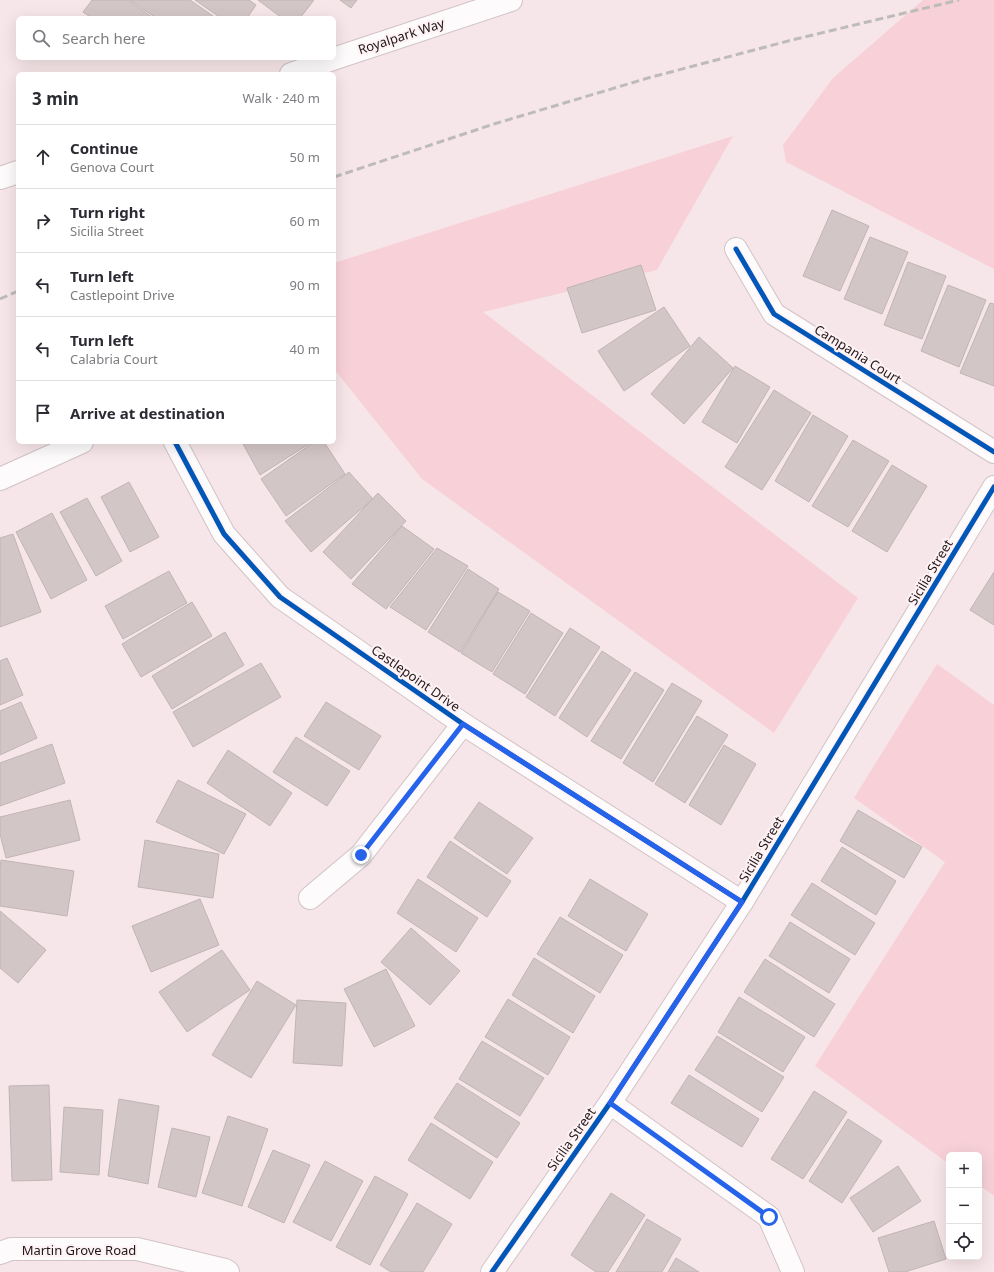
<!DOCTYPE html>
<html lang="en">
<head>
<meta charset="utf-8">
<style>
  :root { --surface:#fff; --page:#f2f2f3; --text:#2b2b33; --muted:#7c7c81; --line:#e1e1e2 }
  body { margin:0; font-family:"Noto Sans",sans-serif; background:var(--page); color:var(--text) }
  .controls { position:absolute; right:12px; bottom:12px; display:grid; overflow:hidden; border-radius:6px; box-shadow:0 4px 16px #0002 }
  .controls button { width:36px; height:36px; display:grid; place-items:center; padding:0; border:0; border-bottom:1px solid var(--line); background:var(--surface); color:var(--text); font:20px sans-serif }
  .stop { position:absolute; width:12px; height:12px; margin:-9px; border:3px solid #2563eb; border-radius:50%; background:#fff }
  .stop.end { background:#2563eb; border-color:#fff; box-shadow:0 1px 4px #0008 }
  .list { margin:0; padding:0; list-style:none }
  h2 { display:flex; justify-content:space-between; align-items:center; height:52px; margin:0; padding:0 16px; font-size:17px }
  h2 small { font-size:13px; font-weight:400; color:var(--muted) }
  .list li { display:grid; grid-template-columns:26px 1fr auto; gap:12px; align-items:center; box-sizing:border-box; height:64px; padding:0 16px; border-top:1px solid var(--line) }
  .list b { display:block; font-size:15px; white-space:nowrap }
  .list p { margin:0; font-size:13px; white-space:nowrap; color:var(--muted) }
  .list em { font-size:13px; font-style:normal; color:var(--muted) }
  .icon { flex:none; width:22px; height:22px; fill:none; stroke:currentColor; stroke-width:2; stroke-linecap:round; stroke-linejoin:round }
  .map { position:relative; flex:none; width:994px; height:1272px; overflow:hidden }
  .search { position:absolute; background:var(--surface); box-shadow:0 4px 16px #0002; left:16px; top:16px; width:320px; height:44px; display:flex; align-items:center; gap:10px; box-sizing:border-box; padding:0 14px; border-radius:6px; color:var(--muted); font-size:15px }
  .panel { position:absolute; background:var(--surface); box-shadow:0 4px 16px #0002; left:16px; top:72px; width:320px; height:372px; border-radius:6px }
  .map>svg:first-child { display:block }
  .green { fill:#f7d1d7 }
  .building { fill:#d3c6c7; stroke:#c1b4b6 }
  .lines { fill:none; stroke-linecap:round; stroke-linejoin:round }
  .minor-casing { stroke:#d1c3c6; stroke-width:24 }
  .tertiary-casing { stroke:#d1c3c6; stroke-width:24 }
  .minor { stroke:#fefbfc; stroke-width:22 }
  .tertiary { stroke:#fefbfc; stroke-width:22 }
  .rail { stroke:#bebbbb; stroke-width:3; stroke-dasharray:8 4; stroke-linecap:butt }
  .cycleway-casing { stroke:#fef2f4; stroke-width:8 }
  .cycleway { stroke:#0057b8; stroke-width:5 }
  .route { stroke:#2563eb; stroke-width:5 }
  .labels { text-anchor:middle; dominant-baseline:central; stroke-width:4; stroke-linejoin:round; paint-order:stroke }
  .street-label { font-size:13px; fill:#211718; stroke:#fef2f4 }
</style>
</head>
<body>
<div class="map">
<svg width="994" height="1272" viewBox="0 0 994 1272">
  <rect width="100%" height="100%" fill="#f7e6e9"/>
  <g class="green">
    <path d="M923,0H994V269L786,162L783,145L833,78Z"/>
    <path d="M733,136L657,270L483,312L858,598L774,733L422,479L334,369V263Z"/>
    <path d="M937,664L994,705V1196L979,1185V1155H949V1164L815,1066L945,862L854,798Z"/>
  </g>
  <g class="building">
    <path d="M92,0H128L153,18H92L83,12Z"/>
    <path d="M130,0H190L213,16L212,18H156Z"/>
    <path d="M195,0H249L256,5L247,18H221Z"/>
    <path d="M258,0H314L300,18H282Z"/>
    <path d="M340,0H357L351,8Z"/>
    <path d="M832,210L869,226L840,291L803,276Z"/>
    <path d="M870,237L908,252L882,314L844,299Z"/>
    <path d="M908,262L946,276L922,339L884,325Z"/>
    <path d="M641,265L656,310L582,333L567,288Z"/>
    <path d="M948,285L986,300L959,367L921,351Z"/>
    <path d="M990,303L994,304V386L960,373Z"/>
    <path d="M664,307L690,346L624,391L598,351Z"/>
    <path d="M699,337L733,368L684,424L651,394Z"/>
    <path d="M735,366L770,387L737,443L702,422Z"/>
    <path d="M774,390L811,413L762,490L725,467Z"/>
    <path d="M813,415L848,436L809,502L775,481Z"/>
    <path d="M853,440L889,461L848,527L812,506Z"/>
    <path d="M242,442H312L260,475Z"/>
    <path d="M314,442H324L345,474L286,516L261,479Z"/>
    <path d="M892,465L927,486L887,552L852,531Z"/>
    <path d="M349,472L373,499L311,552L285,521Z"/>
    <path d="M129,482L159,537L130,552L101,497Z"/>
    <path d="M378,493L406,521L351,579L323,552Z"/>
    <path d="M87,498L122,561L96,576L60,512Z"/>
    <path d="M52,513L87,580L51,599L16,532Z"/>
    <path d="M402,526L434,549L386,609L352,584Z"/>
    <path d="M13,534L41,612L0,627V538Z"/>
    <path d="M437,548L468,566L426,630L390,607Z"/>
    <path d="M468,569L499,589L460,652L428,632Z"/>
    <path d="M169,571L187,603L123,639L105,606Z"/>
    <path d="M994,572V625L970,610Z"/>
    <path d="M498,592L530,611L492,672L461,653Z"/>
    <path d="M192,602L212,636L141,677L122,644Z"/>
    <path d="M531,613L563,633L525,694L493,674Z"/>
    <path d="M570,628L600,647L555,716L526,697Z"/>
    <path d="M225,632L244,665L172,709L152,676Z"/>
    <path d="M602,651L631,670L587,737L559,718Z"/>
    <path d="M7,658L23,695L0,705V661Z"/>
    <path d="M261,663L281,697L193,747L173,712Z"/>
    <path d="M635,672L664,690L621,759L591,741Z"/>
    <path d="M672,683L702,701L653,782L623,763Z"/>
    <path d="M21,702L37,738L0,755V711Z"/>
    <path d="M326,702L381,736L359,770L304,736Z"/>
    <path d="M697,716L728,735L685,803L655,784Z"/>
    <path d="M296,737L350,771L327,806L273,772Z"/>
    <path d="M52,744L65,783L0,806V763Z"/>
    <path d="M724,745L756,764L721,825L689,805Z"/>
    <path d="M228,750L292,793L270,826L207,783Z"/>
    <path d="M178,780L246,814L224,854L156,822Z"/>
    <path d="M70,800L80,840L6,858L0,834V817Z"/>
    <path d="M479,802L533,838L507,874L454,838Z"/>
    <path d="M858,810L922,847L904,878L840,841Z"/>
    <path d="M145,840L219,854L213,898L138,887Z"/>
    <path d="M450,841L511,881L487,917L427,877Z"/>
    <path d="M842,847L896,881L876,915L821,881Z"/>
    <path d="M1,860L74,871L67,916L0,906V868Z"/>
    <path d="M418,879L478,918L456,952L397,913Z"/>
    <path d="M590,879L648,914L626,951L568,916Z"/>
    <path d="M812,883L875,923L855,955L791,915Z"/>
    <path d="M200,899L219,945L151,972L132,926Z"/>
    <path d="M0,911L46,950L18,983L0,968Z"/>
    <path d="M560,917L623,955L600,993L537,954Z"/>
    <path d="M790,922L850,959L829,993L769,956Z"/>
    <path d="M411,928L460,971L430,1005L381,962Z"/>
    <path d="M222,950L250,990L187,1032L159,992Z"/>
    <path d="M534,958L595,996L573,1033L512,995Z"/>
    <path d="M765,959L835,1004L814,1037L744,992Z"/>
    <path d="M386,969L415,1026L374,1047L344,989Z"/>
    <path d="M257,981L296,1005L251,1078L212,1055Z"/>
    <path d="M739,997L805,1037L783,1072L718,1032Z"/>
    <path d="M508,999L570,1037L548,1075L485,1037Z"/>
    <path d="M297,1000L346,1003L342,1066L293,1063Z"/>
    <path d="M717,1036L784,1077L762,1112L695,1070Z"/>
    <path d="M482,1041L544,1078L520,1116L459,1079Z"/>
    <path d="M689,1075L759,1119L742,1147L671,1103Z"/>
    <path d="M457,1083L520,1123L497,1158L434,1118Z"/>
    <path d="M49,1085L52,1180L12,1181L9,1086Z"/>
    <path d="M814,1091L847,1112L803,1179L771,1159Z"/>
    <path d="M119,1099L159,1106L148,1184L108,1176Z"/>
    <path d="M64,1107L103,1110L99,1175L60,1172Z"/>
    <path d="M228,1116L268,1129L242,1206L202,1193Z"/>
    <path d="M848,1119L882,1141L842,1203L809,1181Z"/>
    <path d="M431,1123L493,1162L470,1199L408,1160Z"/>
    <path d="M172,1128L210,1137L196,1197L158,1187Z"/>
    <path d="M273,1150L310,1165L284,1223L248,1207Z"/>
    <path d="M325,1161L363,1181L331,1241L293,1222Z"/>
    <path d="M898,1166L921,1201L873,1232L850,1198Z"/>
    <path d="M375,1176L408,1194L370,1265L336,1247Z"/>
    <path d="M611,1193L645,1215L608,1272H596L571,1255Z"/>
    <path d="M417,1203L452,1224L423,1272H391L380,1265Z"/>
    <path d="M647,1219L681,1239L662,1272H616Z"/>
    <path d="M934,1221L946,1259L905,1272H889L878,1238Z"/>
    <path d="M676,1258L699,1272H668Z"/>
  </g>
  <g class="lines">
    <g class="minor-casing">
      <g id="minor">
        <path d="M291,74L336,58L511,0"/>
        <path d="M0,178L18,172"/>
        <path d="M736,249L774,314L994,452"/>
        <path d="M175,442L224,534L280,597L463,724L742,902"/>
        <path d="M0,479L82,442"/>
        <path d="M310,898L361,855L463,724"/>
        <path d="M610,1103L769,1217L793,1272"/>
        <path d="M492,1272L610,1103L742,902L994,487"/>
      </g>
    </g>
    <g class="tertiary-casing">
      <path id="tertiary" d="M0,1253L11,1249H137L225,1270L228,1272"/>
    </g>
    <use href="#minor" class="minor"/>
    <use href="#tertiary" class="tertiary"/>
    <g class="rail">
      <path d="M334,177L494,124L648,78L792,40L959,0"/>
      <path d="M0,299L18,291"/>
    </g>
    <g class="cycleway-casing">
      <g id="cycleway">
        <path d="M736,249L774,314L994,452"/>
        <path d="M175,442L224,534L280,597L463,724L742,902"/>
        <path d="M492,1272L610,1103L742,902L994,487"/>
      </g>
    </g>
    <use href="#cycleway" class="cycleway"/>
  </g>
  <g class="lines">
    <path class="route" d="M361,855L463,724L742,902L610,1103L769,1217"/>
  </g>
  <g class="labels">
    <g class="street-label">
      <text transform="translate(401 36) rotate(-18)">Royalpark Way</text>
      <text transform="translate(858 354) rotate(32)">Campania Court</text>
      <text transform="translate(930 572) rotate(-59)">Sicilia Street</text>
      <text transform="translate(416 678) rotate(35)">Castlepoint Drive</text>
      <text transform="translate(761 849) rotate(-59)">Sicilia Street</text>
      <text transform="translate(571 1139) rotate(-55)">Sicilia Street</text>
      <text x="79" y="1250">Martin Grove Road</text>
    </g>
  </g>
</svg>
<div class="controls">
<button>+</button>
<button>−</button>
<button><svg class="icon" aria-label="locate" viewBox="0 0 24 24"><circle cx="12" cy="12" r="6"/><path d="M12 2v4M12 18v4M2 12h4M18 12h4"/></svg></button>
</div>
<div class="stop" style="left:769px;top:1217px"></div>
<div class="stop end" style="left:361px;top:855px"></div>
<div class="search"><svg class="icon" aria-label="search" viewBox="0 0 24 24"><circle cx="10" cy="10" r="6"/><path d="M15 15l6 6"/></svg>Search here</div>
<section class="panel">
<h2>3 min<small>Walk · 240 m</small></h2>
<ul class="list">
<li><svg class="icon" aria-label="ahead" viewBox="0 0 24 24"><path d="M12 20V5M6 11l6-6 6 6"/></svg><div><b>Continue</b><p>Genova Court</p></div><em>50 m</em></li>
<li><svg class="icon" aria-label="right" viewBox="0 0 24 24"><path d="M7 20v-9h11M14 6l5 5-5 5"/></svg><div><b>Turn right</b><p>Sicilia Street</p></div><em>60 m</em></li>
<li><svg class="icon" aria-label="left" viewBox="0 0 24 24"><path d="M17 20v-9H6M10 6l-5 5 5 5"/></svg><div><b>Turn left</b><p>Castlepoint Drive</p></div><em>90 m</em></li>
<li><svg class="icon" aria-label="left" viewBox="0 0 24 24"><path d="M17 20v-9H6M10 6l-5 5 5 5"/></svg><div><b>Turn left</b><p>Calabria Court</p></div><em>40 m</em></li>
<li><svg class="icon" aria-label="arrive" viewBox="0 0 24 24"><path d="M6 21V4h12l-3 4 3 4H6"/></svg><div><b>Arrive at destination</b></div></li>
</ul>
</section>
</div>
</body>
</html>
